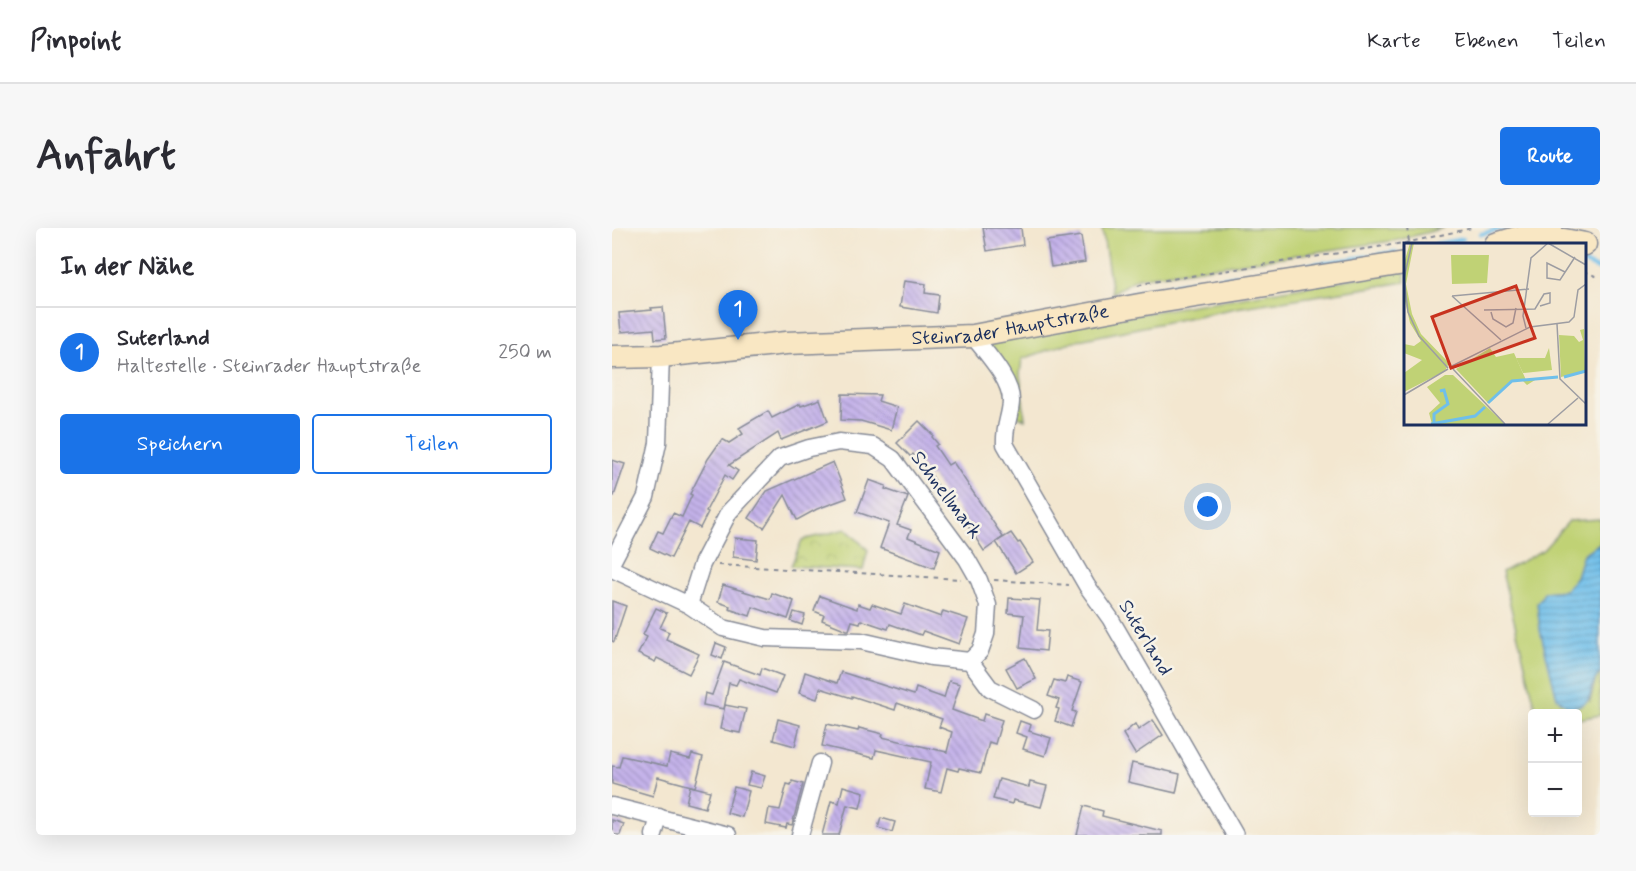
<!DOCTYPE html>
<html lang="de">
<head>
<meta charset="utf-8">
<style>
  :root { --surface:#fff; --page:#f7f7f7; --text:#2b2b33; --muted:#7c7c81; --line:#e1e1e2; --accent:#1a73e8 }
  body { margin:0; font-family:Mynerve,sans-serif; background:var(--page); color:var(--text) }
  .controls { position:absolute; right:18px; bottom:18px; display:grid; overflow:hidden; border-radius:6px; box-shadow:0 6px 24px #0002 }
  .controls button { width:54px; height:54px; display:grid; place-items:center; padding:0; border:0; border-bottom:2px solid var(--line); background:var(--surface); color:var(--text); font:30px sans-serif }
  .you { position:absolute; left:596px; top:279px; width:21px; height:21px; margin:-15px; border:4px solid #fff; border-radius:50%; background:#1a73e8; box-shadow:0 0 0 9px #1a73e833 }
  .badge { display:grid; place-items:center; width:39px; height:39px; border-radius:50%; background:var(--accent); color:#fff; font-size:20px; font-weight:700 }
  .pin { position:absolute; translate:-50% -50px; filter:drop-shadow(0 2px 3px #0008) }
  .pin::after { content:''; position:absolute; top:32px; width:21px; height:18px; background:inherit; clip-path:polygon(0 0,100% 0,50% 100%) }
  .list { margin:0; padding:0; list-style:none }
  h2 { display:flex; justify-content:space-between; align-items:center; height:78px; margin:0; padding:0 24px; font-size:26px }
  h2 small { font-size:20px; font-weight:400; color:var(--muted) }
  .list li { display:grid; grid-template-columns:39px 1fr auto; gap:18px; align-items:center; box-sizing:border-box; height:90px; padding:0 24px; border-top:2px solid var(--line) }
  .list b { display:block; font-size:22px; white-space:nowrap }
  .list p { margin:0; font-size:20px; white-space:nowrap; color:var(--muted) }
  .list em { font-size:20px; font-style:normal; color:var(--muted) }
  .actions { display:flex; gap:12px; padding:18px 24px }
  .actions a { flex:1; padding:14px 0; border:2px solid var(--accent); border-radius:6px; text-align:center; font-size:21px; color:var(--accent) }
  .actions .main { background:var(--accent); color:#fff }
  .map { position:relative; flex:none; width:988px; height:607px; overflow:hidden; border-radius:6px }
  header { display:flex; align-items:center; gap:36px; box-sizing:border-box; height:84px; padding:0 30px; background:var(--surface); border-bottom:2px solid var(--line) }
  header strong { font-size:28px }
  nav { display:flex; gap:33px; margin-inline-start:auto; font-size:21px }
  .intro { display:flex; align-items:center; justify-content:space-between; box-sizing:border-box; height:144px; padding:0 36px }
  h1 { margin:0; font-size:42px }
  .button { padding:15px 27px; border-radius:6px; background:var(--accent); color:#fff; font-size:21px; font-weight:700 }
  main { display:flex; gap:36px; padding:0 36px }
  aside { flex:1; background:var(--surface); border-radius:6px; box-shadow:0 6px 24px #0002 }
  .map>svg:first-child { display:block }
  .grass { fill:#c0d275; stroke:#6e806a; stroke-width:1.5 }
  .park { fill:url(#park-crowns); stroke:#6e806a; stroke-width:1.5 }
  .water { fill:url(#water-rules); stroke:#4577a4; stroke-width:1.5 }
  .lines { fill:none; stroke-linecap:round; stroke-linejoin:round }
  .stream { stroke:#6fbfea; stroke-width:4 }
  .building { fill:url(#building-back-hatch) }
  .street-casing { stroke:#878b97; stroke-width:19 }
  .secondary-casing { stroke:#878b97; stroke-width:25 }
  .path { stroke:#878b97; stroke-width:2; stroke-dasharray:4.5 4.5; stroke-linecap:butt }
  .street { stroke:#fff; stroke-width:16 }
  .secondary { stroke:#f9e7c3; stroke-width:22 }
  .labels { text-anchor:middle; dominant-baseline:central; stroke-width:5; stroke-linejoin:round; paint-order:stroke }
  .street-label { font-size:20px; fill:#1b2f5e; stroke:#f7f3e8 }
  .inset-river { fill:none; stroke:#6fbfea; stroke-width:3 }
  .inset-road { fill:none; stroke:#9d9da2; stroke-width:1.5 }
  .view { fill:#c8321e; fill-opacity:0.15; stroke:#c8321e; stroke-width:3 }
  .inset-edge { fill:none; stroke:#1b2f5e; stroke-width:3 }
</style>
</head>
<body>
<header>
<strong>Pinpoint</strong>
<nav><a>Karte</a><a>Ebenen</a><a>Teilen</a></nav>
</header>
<div class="intro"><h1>Anfahrt</h1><a class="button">Route</a></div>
<main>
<aside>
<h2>In der Nähe<small></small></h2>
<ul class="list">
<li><span class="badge">1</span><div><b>Suterland</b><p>Haltestelle · Steinrader Hauptstraße</p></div><em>250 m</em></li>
</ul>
<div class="actions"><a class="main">Speichern</a><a>Teilen</a></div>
</aside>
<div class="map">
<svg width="988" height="607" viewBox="0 0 988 607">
  <defs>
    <pattern id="park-crowns" width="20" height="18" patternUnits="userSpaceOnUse" patternTransform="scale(1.5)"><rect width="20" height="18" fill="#c0d275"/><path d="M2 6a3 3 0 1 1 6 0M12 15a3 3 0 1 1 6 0" fill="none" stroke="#a4b568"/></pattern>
    <pattern id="water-rules" width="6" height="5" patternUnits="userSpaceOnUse" patternTransform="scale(1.5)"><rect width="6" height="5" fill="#6fbfea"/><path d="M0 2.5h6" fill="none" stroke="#5a9cc1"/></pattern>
    <pattern id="building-back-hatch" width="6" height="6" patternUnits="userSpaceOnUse" patternTransform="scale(1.5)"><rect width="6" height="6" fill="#c5b3ea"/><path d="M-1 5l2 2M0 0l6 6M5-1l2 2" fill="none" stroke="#9f92c1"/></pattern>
  </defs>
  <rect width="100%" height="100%" fill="#f7f3e8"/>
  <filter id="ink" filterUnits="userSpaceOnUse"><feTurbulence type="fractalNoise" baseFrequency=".0167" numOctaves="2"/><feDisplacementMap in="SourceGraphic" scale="12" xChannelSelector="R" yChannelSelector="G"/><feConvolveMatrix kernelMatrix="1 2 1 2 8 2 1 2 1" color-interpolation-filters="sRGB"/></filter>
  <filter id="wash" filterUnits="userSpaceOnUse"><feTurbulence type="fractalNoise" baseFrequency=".008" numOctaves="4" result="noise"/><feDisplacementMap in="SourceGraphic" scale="24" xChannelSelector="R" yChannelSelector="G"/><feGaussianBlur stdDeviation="1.35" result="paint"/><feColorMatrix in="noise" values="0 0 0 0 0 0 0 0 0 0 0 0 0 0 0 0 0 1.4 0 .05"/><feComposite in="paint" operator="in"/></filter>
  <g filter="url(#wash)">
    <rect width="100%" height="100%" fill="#f3e7d0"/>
    <g class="grass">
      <path d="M490,0H832L786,12L526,50L500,65Z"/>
      <path d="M793,42V54L624,80L462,113L410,131L408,146L413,191L404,187L377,117L382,114L484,93Z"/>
      <path d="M988,291V315L971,326L964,349L953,362L933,364L978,473L984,450L988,445V487L966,491V485H925L890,344L931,322L957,293Z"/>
    </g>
    <path class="park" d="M234,301L256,322L251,342L179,338L190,312Z"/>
    <path class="water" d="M988,315V445C971,464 988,474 958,480L945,470L928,402L925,375L933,364L953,362L964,349L971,326Z"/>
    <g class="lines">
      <g class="stream">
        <path d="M869,6L892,0"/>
        <path d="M824,16L851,11"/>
        <path d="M972,35L988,42"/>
        <path d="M603,51L784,24"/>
        <path d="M515,67L587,52"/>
      </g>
    </g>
    <g id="blocks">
      <g class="building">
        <path d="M371,0H409L411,17L375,23Z"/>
        <path d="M469,8L473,34L439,39L435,13Z"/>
        <path d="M292,53L314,56L313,65L327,67L325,85L288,79Z"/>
        <path d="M51,79L54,110L43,111L42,101L9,104L7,85L40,82L39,80Z"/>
        <path d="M230,166L268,167L266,173L285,179L279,202L249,193L229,192Z"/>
        <path d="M208,171L216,193L169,212L166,205L117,237L126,243L120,252L113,247L94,283L96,284L88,300L77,294L59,330L38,320L46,303L51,305L61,285L70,289L80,267L78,266L96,231L110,211L117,215L131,206L127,200L156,183L160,190L188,176L189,178Z"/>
        <path d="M307,193L321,207L320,209L326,216L323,218L336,237L341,234L391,309L372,323L341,275L338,277L320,248L317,250L301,226L299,229L285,215Z"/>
        <path d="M0,232L13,236L2,268H0Z"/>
        <path d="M221,234L235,270L205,281L185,292L173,267L152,300L137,290L155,263Z"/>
        <path d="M257,252L274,258L273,261L296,269L285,297L299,302L296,309L328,322L322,340L268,320L277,295L245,284Z"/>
        <path d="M399,305L406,315L408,314L421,334L404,345L384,314Z"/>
        <path d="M123,310L146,312L144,332L121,329Z"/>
        <path d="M111,357L158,371L160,365L182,373L176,391L141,379L138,388L117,381L118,378L106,374Z"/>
        <path d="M208,368L245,381L246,376L258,380L260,376L289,386L293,376L329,389L331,383L356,391L347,416L311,403L309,407L278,396L276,401L249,392L248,395L240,393L237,402H235L210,392L212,387L202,383Z"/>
        <path d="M397,370L428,372L425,402L436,403L434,423L408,420L412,387L396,385Z"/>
        <path d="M0,373L14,378L2,414L0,413Z"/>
        <path d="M44,380L55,385L48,400L57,404L54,411L87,426L77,446L45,430L43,434L26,426L35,409L31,407Z"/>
        <path d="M182,384L193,387L190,397L179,393Z"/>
        <path d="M104,415L114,419L110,431L100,427Z"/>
        <path d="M413,430L424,451L405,460L394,440Z"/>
        <path d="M112,434L148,447L150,440L171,448L164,465L127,451L124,457L117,455L112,481L91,477L93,465L100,467Z"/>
        <path d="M193,444L225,455L229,444L302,467L304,460L332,470L337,453L348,456L340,482L370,493L372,486L390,492L383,516L377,514L369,545L347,540L346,543L335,540L329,564L313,561L319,534L264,522L262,530L210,518L215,496L246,503L247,500L271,506L270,509L335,524L340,504L327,499L330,491L285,475L283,482L240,468V470L208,460L205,471L187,465Z"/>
        <path d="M455,449L470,454L460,483L464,484L459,499L443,493L447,481L444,480L447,472L436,468L442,452L453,455Z"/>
        <path d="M113,477L134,481L128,505L108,501Z"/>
        <path d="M166,491L188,497L183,518L161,512Z"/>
        <path d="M541,492L551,507L523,526L511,506L523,496L526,502Z"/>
        <path d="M408,493L419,497L417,503L439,510L433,528L411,521L415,509L404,505Z"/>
        <path d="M58,526L78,531L80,526L91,529L83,559L46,549L41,568L0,556V538L7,539L10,528L55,538Z"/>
        <path d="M520,535L568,546L564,565L516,554Z"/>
        <path d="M139,544L153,548L149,560L135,557Z"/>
        <path d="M387,551L417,559L418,554L435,558L429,579L401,572L400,576L381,571Z"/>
        <path d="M180,553L191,556L180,597L175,596L174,600L154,596L157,580L168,582L175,556L179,557Z"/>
        <path d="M78,558L98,563L93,580L74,575Z"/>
        <path d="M231,558L252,564L248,580L235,577L227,607H210L219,573L227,575Z"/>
        <path d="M122,559L137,563L130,589L115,585Z"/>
        <path d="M472,578L491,583L490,588L550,603V607H465Z"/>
        <path d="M269,590L283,594L280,604L266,600Z"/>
        <path d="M0,592L12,596L8,607H0Z"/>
      </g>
    </g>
  </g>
  <g filter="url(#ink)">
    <use href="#blocks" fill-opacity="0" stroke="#878b97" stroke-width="1.5"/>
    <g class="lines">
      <g class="street-casing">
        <g id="street">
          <path d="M361,108C373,124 400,152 399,174C398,190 392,198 393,216L475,358L498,390L537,457L623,607"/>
          <path d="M0,334L34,269L46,215L49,128"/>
          <path d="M0,341L77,377L111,400L153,410L249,413L319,429L358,433L378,460L422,482"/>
          <path d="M77,377L90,336L117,284L168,230L197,220L227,214L261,218L281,231L355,331L367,352L376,377L374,406L368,423L358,433"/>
          <path d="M0,578L116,607"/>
          <path d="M42,607L47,589"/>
          <path d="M188,607L208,535"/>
        </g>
      </g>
      <g class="secondary-casing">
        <g id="secondary">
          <path d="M884,16L939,0"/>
          <path d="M918,16L952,12L973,16"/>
          <path id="s1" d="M0,129L49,128L174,115L361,108L533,76L793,35"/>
        </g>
      </g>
      <g class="path">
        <path d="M795,0L797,14"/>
        <path d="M972,43L988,50"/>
        <path d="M526,58L534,55L798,14L860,0"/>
        <path d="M106,337L349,351"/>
        <path d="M382,352L457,357"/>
      </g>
      <use href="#street" class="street"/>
      <use href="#secondary" class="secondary"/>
    </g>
  </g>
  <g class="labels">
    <g class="street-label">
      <text stroke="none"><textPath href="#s1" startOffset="400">Steinrader Hauptstraße</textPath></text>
      <text transform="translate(334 267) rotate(53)">Schnellmark</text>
      <text transform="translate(533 410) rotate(59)">Suterland</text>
    </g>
  </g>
  <g transform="translate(792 15)">
    <rect width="182" height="182" fill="#f3e7d0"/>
    <path d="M6,0H10L2,41L8,71L17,91L45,120L41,128L0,149V130L18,117L0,110V101L10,103L17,98L6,80L0,54V20ZM47,12H85L83,40L48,41ZM180,86L181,128L157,134L155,92L170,93L175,99L179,97L176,87ZM86,105L92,114L110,110L122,137H131L123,142L118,137L108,138L84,160L52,126ZM41,132H49L101,181H28L25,170L36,160L23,144Z" fill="#c0d275"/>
    <path d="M145,105L148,127L119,130L112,115H141Z" fill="#c0d275"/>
    <path class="inset-river" d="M160,134L182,128M84,160L108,138L154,134M30,179V171L44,161L40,147L36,148M27,181L71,173L81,164"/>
    <path class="inset-road" d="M8,0L0,35L4,69L15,93L44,125M144,0L182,22M161,29L143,20V35L156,37L171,14M48,53L125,46M48,53L97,97M80,67L131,66L140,51L146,50V60L136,63M87,69L89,76L102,84L109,80L112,65M153,81L156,136L182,161M122,85L119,73L127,15L144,0M48,123L126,84L165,79L170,74L174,47L182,41M49,126L101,181M0,152L44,126M144,181L174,155"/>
    <path class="view" d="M112,43L131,95L47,125L28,74Z"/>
    <rect width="182" height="182" class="inset-edge"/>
  </g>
</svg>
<div class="controls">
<button>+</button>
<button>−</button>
</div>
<div class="you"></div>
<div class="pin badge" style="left:126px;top:112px">1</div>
</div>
</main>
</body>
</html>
